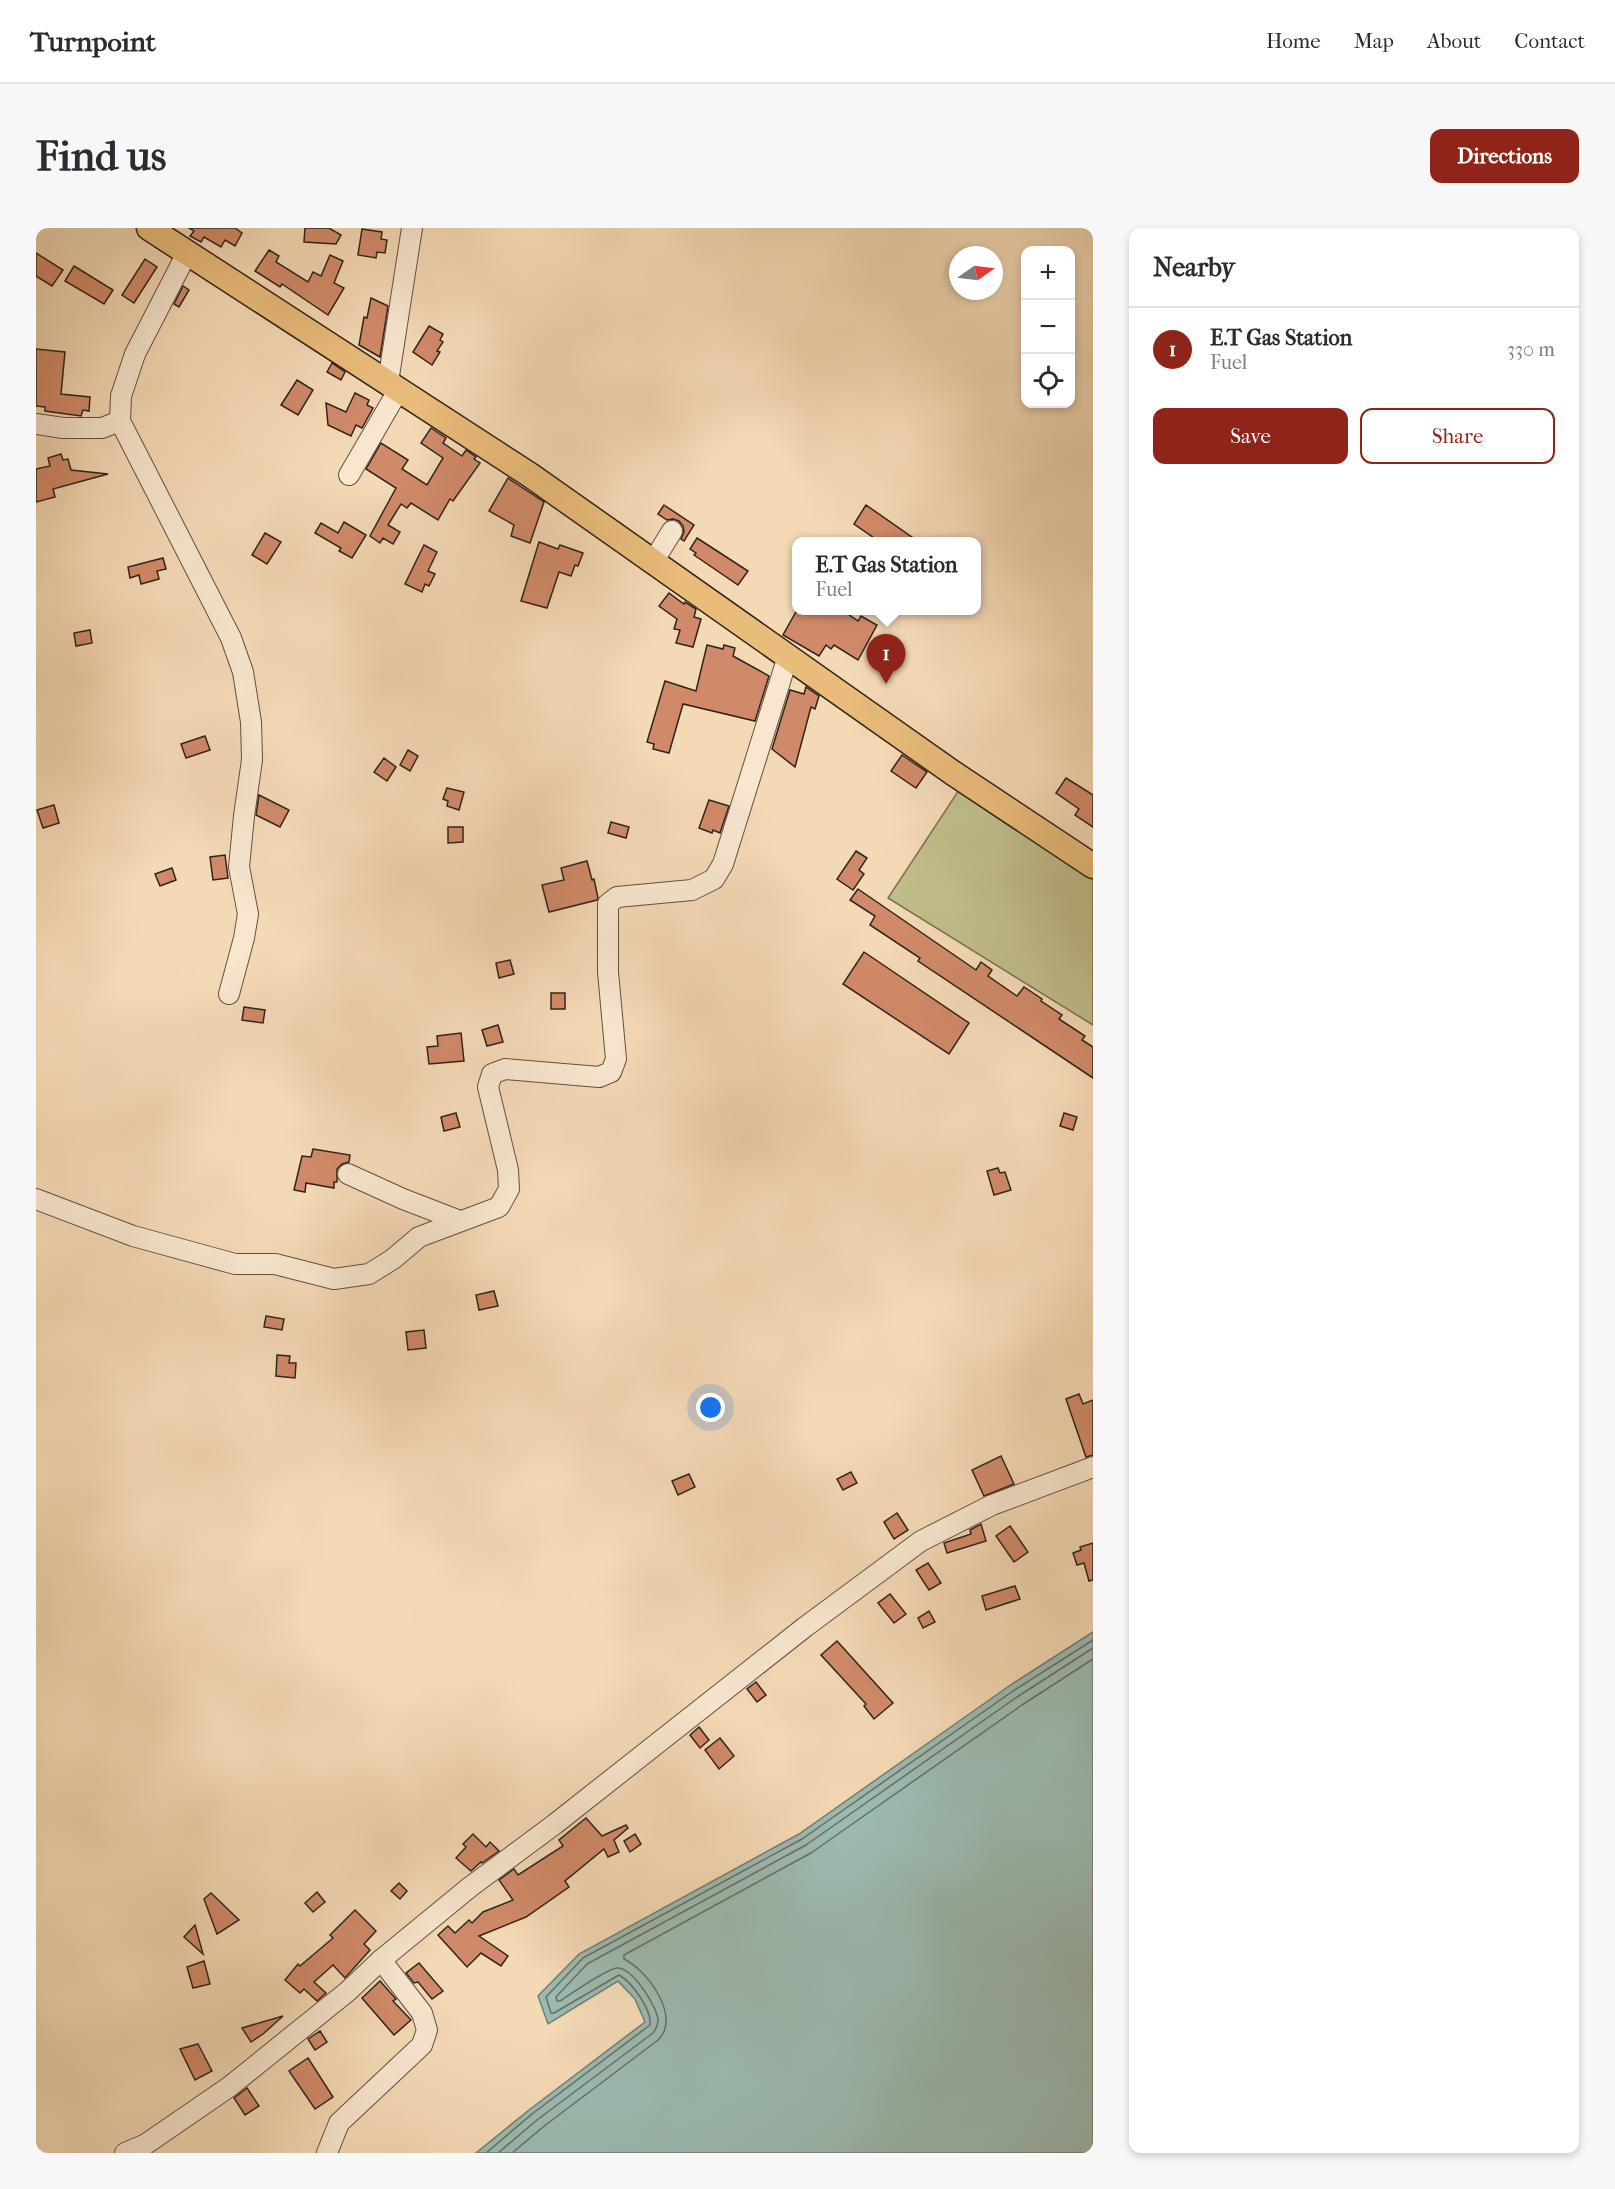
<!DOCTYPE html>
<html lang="en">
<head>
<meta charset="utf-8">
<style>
  :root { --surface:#fff; --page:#f7f7f7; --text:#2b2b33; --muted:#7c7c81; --line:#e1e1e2; --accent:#8f2418 }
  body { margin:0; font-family:"IM FELL French Canon",serif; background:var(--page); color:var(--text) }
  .controls { position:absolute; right:18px; top:18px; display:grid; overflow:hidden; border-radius:12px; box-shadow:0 3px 9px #0003 }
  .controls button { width:54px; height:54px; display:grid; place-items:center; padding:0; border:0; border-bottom:2px solid var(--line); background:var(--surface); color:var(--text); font:30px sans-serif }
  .compass { position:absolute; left:913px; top:18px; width:54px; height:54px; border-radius:50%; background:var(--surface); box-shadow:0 3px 9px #0003; rotate:76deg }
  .you { position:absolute; left:675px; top:1180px; width:21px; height:21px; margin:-15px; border:4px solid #fff; border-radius:50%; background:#1a73e8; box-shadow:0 0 0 9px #1a73e833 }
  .badge { display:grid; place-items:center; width:39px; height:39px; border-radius:50%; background:var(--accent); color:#fff; font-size:20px; font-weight:700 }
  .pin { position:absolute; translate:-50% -50px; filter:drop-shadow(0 2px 3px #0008) }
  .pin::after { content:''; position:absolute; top:32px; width:21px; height:18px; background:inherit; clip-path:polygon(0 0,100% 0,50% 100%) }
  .popup { position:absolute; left:756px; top:309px; width:189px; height:78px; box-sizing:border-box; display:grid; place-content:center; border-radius:12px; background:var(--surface); filter:drop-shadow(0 2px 4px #0005); font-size:20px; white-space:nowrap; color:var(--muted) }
  .popup b { font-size:22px; color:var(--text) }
  .popup::after { content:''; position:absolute; left:50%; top:100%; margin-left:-12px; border:12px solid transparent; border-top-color:var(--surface) }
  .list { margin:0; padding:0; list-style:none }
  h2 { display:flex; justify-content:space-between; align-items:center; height:78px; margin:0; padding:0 24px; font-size:26px }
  h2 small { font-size:20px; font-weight:400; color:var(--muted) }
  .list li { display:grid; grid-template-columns:39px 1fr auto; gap:18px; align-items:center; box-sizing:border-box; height:84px; padding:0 24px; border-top:2px solid var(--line) }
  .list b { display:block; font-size:22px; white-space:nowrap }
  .list p { margin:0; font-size:20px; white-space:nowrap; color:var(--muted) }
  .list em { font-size:20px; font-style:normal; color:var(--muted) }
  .actions { display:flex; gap:12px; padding:18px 24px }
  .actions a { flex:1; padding:14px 0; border:2px solid var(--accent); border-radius:12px; text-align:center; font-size:21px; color:var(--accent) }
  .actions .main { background:var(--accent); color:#fff }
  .icon { flex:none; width:33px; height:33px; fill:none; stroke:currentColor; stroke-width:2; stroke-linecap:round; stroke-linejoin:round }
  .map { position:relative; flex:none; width:1057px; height:1925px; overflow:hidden; border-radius:12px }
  header { display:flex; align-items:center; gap:36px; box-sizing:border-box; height:84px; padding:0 30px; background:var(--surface); border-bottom:2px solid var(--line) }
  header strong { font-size:28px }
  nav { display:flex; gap:33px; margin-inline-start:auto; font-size:21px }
  .intro { display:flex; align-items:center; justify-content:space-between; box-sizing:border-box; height:144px; padding:0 36px }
  h1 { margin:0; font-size:42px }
  .button { padding:15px 27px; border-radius:12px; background:var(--accent); color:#fff; font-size:21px; font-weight:700 }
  main { display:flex; gap:36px; padding:0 36px }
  aside { flex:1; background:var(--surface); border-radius:12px; box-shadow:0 3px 9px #0003 }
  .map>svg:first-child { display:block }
  .green { fill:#c1be8a; stroke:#787052; stroke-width:1.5 }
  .water { fill:#9cbab0; stroke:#707e74; stroke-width:1.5 }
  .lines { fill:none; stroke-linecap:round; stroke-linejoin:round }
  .shore { stroke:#666e66; stroke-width:1.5 }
  .building { fill:#d18a69; stroke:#2f231b; stroke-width:1.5 }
  .minor-casing { stroke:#605042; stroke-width:22 }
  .major-casing { stroke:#2f231b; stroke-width:27 }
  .minor { stroke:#f8e6cf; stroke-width:20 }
  .major { stroke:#eabc7a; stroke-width:24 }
</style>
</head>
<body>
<header>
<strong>Turnpoint</strong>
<nav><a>Home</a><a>Map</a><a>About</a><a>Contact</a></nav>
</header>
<div class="intro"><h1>Find us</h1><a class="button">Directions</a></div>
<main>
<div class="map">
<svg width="1057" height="1925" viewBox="0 0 1057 1925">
  <rect width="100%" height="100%" fill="#f4d9b5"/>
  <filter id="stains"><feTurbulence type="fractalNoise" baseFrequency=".00333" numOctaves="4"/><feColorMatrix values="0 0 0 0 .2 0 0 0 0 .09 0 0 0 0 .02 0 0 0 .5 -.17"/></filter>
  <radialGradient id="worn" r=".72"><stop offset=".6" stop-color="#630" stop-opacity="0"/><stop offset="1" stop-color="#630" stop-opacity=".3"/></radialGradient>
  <path class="green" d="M923,562L1057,650V797L852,670Z"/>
  <path class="water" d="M1057,1404V1925H440L493,1882L609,1794L599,1771L582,1753L512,1796L502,1768L543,1726L763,1606L973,1458Z"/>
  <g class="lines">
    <g class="shore">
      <path d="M450,1925L496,1886L614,1797C616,1782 596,1754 583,1747L518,1785H515L510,1769L547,1730L766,1611L977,1463L1057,1412"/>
      <path d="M462,1925L501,1892L617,1805C620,1801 622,1798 622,1792C621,1778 596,1739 581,1740C570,1741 535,1766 524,1773H521L520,1769L551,1736L770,1617L981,1469L1057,1420"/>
      <path d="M476,1925L507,1899L622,1812C646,1789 611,1742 588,1731V1727L775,1625L986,1477L1057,1431"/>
    </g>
  </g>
  <g class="building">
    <path d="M153,0H199L206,5L199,18L189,12L185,19L168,9L165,14L154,8L158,3Z"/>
    <path d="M269,0H293L305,7L300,16L268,14Z"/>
    <path d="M326,1L346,4L345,11L351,12L349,25L341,24L340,30L322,27Z"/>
    <path d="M233,22L243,28L240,34L272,54L277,44L285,48L294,27L307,33L298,55L308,60L292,87L246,56L244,59L219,43Z"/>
    <path d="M0,25L27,42L16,58L0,48Z"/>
    <path d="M109,31L121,39L98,75L86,67Z"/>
    <path d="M38,38L77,62L68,76L29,53Z"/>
    <path d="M147,58L153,62L143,79L138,76Z"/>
    <path d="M335,70L352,78L344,129L323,117L328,89L331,90Z"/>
    <path d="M393,98L407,106L404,112L407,114L401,123L404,124L396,137L377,124Z"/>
    <path d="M0,121L29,124L25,166L54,169L53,183L47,182L45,188L9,183V179L0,178Z"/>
    <path d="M296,135L309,144L305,152L291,144Z"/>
    <path d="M261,152L277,162L262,187L245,177Z"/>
    <path d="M319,165L333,172L331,177L337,180L326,200L320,197L315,208L292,197L290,175L310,184Z"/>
    <path d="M395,200L410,210L407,215L426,228L430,222L440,229L438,231L444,235L417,273L414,271L402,292L375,275L371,280L365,276L352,297L364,304L357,316L347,310L344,315L334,308L360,260L330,241L345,215L372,232L366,241L391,257L407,230L385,215Z"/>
    <path d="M25,226L27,232L32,231L35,242L72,246L17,261L19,269L0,274V241L14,238L12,230Z"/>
    <path d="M472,250L508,274L494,315L475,308L478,297L453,283Z"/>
    <path d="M628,277L658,297L648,313L645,311L648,304L647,298L643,293L637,291L631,292L622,286Z"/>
    <path d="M830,277L883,314H844L818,296Z"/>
    <path d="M308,294L330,307L316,330L303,323L305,320L279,305L285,295L302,305Z"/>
    <path d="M229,305L245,314L231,336L216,327Z"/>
    <path d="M661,310L712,343L702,357L658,327L660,325L654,321Z"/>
    <path d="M503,314L522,321L524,317L547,325L542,338L539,337L535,348L523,344L511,380L485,373Z"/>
    <path d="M388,317L401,324L392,343L399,346L393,358L389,356L386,364L369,356Z"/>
    <path d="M127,330L130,341L121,343L123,351L105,356L103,347L94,350L92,339Z"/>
    <path d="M633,365L648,376L649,374L660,381L658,389L665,391L657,419L640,415L644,402L638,401L641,391L623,378Z"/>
    <path d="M761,382H806L822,393L825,388L841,397L822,432L798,417L795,421L790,417L783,428L747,407Z"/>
    <path d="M54,402L56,415L40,418L38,405Z"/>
    <path d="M671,417L687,421L688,417L699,420L697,428L733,448L719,493L647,476L633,525L617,521L618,516L611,514L629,453L660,463Z"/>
    <path d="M770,459L783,468L779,481L775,479L759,539L736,521L754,462L768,466Z"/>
    <path d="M169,508L174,522L150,530L145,516Z"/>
    <path d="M372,522L382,528L374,543L364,537Z"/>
    <path d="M866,527L891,544L880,560L855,543Z"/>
    <path d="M348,530L360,539L351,553L338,544Z"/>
    <path d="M1030,550L1057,567V599L1039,587L1043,581L1020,565Z"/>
    <path d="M411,560L428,564L423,582L411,578L412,573L407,571Z"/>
    <path d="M223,567L253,582L244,599L220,587Z"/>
    <path d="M673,572L693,578L684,605L677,602L676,605L663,600Z"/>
    <path d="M18,577L23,595L7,600L1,582Z"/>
    <path d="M575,594L593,599L590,610L572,605Z"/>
    <path d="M412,599H427V614L412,615Z"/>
    <path d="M820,623L831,630L823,642L828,646L817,662L801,651Z"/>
    <path d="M189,627L192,650L177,652L174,629Z"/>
    <path d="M551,633L556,652L558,651L562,670L561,672L513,684L506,657L528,652L525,640Z"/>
    <path d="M136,640L140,652L124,658L119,646Z"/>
    <path d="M822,661L940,742L945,734L956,742L952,748L981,768L988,759L1006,771L1005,773L1026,787L1023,791L1049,808L1046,812L1057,819V850L882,733L884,730L834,697L839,688L814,672Z"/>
    <path d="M828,724L933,795L913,826L807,756Z"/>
    <path d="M474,732L478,746L463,750L460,735Z"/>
    <rect x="515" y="765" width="14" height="16"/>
    <path d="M208,779L229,782L227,795L206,792Z"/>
    <path d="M462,797L467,814L451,818L446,802Z"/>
    <path d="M425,805L428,833L393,836L391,819L402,818L401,808Z"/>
    <path d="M420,885L424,899L408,903L405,889Z"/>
    <path d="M1028,885L1041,889L1037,902L1024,898Z"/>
    <path d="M277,921L314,927L313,934L306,936L301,941V954H298V960L270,955L269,964L258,962L266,928L275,929Z"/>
    <path d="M962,940L964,945L969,944L975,962L958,967L951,943Z"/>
    <path d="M458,1063L462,1078L443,1082L440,1067Z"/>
    <path d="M230,1088L248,1091L246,1102L228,1099Z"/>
    <path d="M388,1102L390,1120L372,1122L370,1104Z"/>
    <path d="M241,1127L254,1128L253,1135H260L259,1150L240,1148Z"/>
    <path d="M1043,1166L1047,1176L1057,1172V1227L1050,1229L1030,1171Z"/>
    <path d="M965,1228L978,1256L948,1268L936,1242Z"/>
    <path d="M815,1244L821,1255L807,1262L801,1251Z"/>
    <path d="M653,1246L659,1259L642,1267L636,1253Z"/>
    <path d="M861,1285L872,1302L858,1311L848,1294Z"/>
    <path d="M945,1296L950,1313L911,1325L908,1315L935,1306L934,1302Z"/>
    <path d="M974,1298L992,1324L978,1334L960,1308Z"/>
    <path d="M1057,1315V1352L1053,1353L1048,1335L1041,1337L1037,1325L1045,1322L1044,1319Z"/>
    <path d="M892,1335L905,1355L893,1362L880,1342Z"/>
    <path d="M979,1358L984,1371L950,1382L946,1368Z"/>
    <path d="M854,1366L870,1386L858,1395L842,1375Z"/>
    <path d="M893,1383L899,1394L887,1400L882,1390Z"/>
    <path d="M801,1413L857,1475L838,1491L828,1478L830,1476L785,1427Z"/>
    <path d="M720,1454L730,1467L721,1474L711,1461Z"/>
    <path d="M663,1499L673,1512L664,1520L654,1507Z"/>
    <path d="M684,1510L698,1528L683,1541L669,1522Z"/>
    <path d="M550,1590L566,1608L590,1597L592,1600L578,1612L583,1624L572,1629L568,1621L529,1653L533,1659L490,1689L443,1708L472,1728L465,1738L445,1725L431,1739L402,1707L412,1698L419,1705L433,1692L436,1695L447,1684L477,1672L463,1652L478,1641L482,1647L527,1618L523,1612Z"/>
    <path d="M437,1606L450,1619L454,1614L463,1623L446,1635L445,1634L435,1643L420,1630L430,1619L427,1616Z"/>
    <path d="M599,1606L605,1616L594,1624L588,1613Z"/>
    <path d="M363,1655L371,1663L364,1671L355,1663Z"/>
    <path d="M281,1664L289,1674L277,1684L269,1675Z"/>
    <path d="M175,1665L203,1692L181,1706L168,1671Z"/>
    <path d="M319,1682L340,1703L328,1716L334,1722L309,1750L297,1737L278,1754L290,1765L281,1773L268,1761L264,1765L249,1752L262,1736L264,1738L297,1710L294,1707Z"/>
    <path d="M159,1697L167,1726L148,1709Z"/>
    <path d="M168,1733L174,1756L157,1760L151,1739Z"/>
    <path d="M383,1735L407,1763L396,1771L382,1754L378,1755L370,1745Z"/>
    <path d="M344,1753L360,1771L357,1773L375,1792L358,1807L326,1770Z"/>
    <path d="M247,1788L227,1806L215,1814L206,1800Z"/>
    <path d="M284,1803L291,1814L279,1822L272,1811Z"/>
    <path d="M162,1816L176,1843L159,1852L144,1821Z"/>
    <path d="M272,1830L297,1869L279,1881L253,1843Z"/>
    <path d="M211,1860L223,1878L209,1887L198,1870Z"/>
  </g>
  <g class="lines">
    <g class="minor-casing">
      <g id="minor">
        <path d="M151,25L99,126L85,168L84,193L195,410L207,444L215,494L216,532L208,588L203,639L212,686L208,710L193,766"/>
        <path d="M352,154L376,0"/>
        <path d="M0,196L27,200H66L84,193"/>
        <path d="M313,247L363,161"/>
        <path d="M617,334L636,303"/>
        <path d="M312,946L367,971L424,993"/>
        <path d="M0,971L97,1008L199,1036H239L298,1051L333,1046L357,1031L383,1009L463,979L473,961L472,942L452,859L456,846L469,841L563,849L575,844L580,831L572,744V676L581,669L656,662L678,651L687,636L752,428"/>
        <path d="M89,1925L110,1916L193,1859L311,1764L345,1732L434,1659L519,1596L769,1399L885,1313L956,1277L1057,1239"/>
        <path d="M291,1925L303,1895L386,1817L391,1802L386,1785L345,1732"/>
      </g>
    </g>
    <g class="major-casing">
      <path id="major" d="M113,0L494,247L917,545L1057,638"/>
    </g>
    <use href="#minor" class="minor"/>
    <use href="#major" class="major"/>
  </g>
  <rect width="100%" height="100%" filter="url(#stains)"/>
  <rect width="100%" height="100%" fill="url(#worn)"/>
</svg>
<div class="controls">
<button>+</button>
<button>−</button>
<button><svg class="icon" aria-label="locate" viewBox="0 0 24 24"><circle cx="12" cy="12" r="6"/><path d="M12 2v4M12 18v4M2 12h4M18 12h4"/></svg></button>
</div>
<svg class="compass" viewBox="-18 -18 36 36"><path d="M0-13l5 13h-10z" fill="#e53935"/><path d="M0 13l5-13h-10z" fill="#7c7c81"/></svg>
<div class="you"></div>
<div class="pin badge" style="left:850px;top:456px">1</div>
<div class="popup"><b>E.T Gas Station</b>Fuel</div>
</div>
<aside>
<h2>Nearby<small></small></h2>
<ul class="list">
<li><span class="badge">1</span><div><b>E.T Gas Station</b><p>Fuel</p></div><em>330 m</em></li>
</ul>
<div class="actions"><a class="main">Save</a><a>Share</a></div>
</aside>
</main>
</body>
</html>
